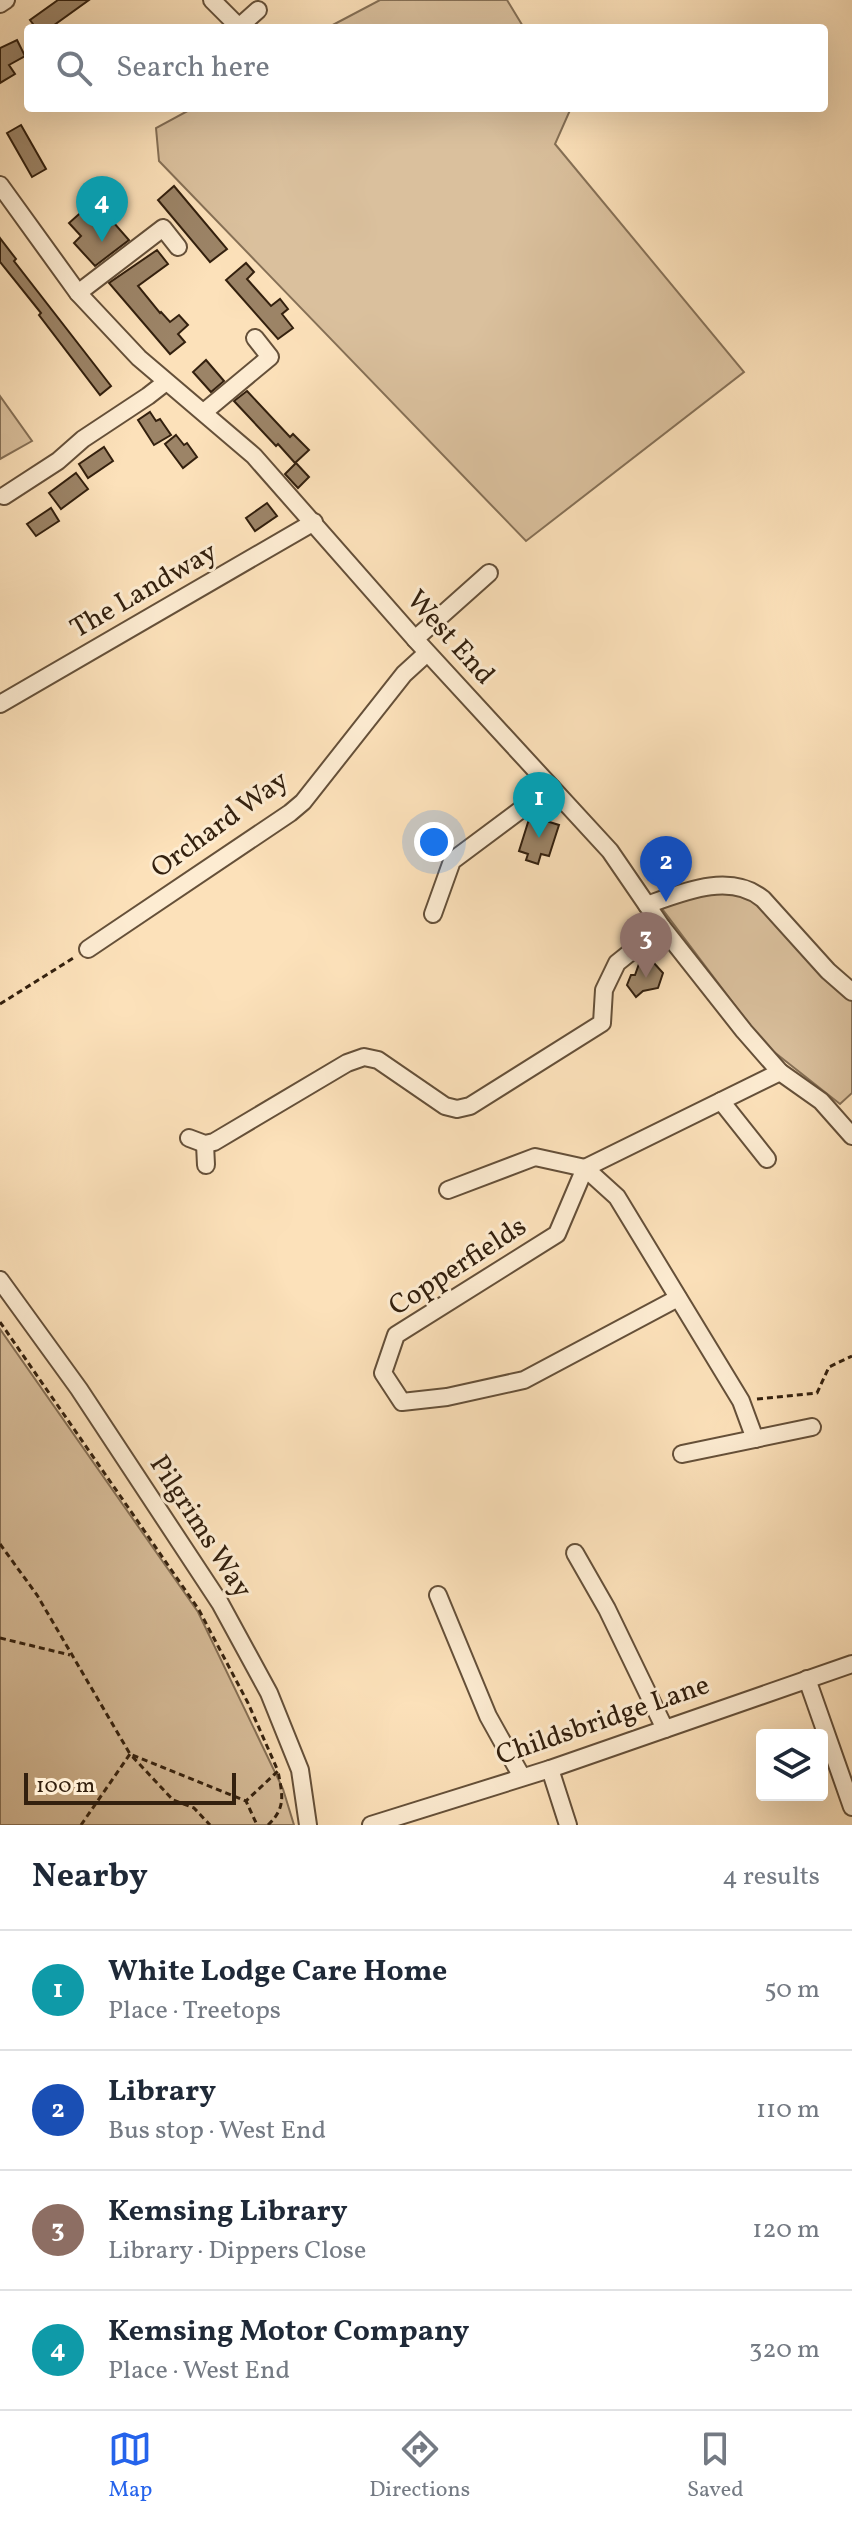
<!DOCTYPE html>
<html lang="en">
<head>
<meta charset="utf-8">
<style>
  :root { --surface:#fff; --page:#f2f2f3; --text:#1f2937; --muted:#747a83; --line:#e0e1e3; --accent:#2563eb }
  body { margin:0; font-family:Vollkorn,serif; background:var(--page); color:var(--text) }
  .controls { position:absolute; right:24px; bottom:24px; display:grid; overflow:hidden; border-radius:8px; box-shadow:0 8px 32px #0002 }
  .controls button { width:72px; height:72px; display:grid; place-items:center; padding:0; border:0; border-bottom:2px solid var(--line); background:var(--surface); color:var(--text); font:40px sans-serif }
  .scale { position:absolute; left:24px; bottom:20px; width:212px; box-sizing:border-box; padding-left:8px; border:4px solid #33200e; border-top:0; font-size:22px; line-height:28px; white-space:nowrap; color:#33200e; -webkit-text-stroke:6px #fdecd2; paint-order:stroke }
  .you { position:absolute; left:434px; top:842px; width:28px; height:28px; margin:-20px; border:6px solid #fff; border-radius:50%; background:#1a73e8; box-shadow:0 0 0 12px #1a73e833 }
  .badge { display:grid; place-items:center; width:52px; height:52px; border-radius:50%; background:var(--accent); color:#fff; font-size:26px; font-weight:700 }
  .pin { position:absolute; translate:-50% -66px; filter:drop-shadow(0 2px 4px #0008) }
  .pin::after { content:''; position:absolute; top:42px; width:28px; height:24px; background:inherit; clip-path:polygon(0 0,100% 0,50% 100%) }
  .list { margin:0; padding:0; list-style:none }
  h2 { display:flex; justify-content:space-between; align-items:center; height:104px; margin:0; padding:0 32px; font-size:34px }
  h2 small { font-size:26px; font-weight:400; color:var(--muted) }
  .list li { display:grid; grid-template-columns:52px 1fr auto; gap:24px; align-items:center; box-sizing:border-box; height:120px; padding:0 32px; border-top:2px solid var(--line) }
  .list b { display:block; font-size:30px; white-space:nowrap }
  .list p { margin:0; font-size:26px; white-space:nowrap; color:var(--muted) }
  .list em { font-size:26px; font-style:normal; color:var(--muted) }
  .icon { flex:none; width:44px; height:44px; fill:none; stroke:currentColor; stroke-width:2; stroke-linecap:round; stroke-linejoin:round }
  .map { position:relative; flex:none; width:852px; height:1825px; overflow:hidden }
  .search { position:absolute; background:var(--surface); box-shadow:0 8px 32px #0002; left:24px; right:24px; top:24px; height:88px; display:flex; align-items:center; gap:20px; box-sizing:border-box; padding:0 28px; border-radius:8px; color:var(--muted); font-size:30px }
  .sheet { height:584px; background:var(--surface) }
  nav { display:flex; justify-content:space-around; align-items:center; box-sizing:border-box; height:112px; border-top:2px solid var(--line); background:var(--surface); font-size:22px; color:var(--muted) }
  nav a { display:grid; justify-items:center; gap:4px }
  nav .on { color:var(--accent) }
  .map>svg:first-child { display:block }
  .green { fill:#dac09d; stroke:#867056; stroke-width:2 }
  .building { fill:#9c8467; stroke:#33200e; stroke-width:2 }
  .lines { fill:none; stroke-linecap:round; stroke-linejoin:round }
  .minor-casing { stroke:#655039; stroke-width:20 }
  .path { stroke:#33200e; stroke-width:3; stroke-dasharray:6 4; stroke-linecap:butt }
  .minor { stroke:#fdecd2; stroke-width:16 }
  .labels { text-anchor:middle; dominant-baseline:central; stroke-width:6; stroke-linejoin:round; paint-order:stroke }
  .street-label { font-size:28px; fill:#33200e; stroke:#fdecd2 }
</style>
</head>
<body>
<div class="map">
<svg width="852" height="1825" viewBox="0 0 852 1825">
  <rect width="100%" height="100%" fill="#fce1ba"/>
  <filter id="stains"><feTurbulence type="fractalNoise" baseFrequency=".0025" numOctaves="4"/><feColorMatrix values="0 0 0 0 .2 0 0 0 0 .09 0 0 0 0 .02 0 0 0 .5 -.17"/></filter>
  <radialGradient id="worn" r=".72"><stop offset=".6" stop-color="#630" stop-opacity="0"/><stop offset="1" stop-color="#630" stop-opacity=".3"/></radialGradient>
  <g class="green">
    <path d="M380,0H507L524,28H327Z"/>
    <path d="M193,108H571L555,144L744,372L526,541L159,161L156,128Z"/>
    <path d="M0,396L32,441L0,459Z"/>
    <path d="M732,889L758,899L852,995V1093L840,1104L764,1044L660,906Z"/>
    <path d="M0,1329L198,1612L283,1789L294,1825H0Z"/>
  </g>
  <g class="building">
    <path d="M58,0H89L50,28H36L30,20Z"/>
    <path d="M17,40L25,56L9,65L15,74L0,83V48Z"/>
    <path d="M21,125L46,169L32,177L7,133Z"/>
    <path d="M174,186L227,249L210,262L158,200Z"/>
    <path d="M86,208L98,221L106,214L129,240L95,266L74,243L81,236L69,223Z"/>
    <path d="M0,238L16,259L14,261L111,386L100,395L39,315L41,313L0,262Z"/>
    <path d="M157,250L168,264L138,286L160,313L161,312L170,322L179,315L188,325L178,334L185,342L170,354L109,283Z"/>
    <path d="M246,263L254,272L247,279L271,306L280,299L288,309L282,314L293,328L278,339L226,280Z"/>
    <path d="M206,360L224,381L211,392L193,372Z"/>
    <path d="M247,391L290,437L293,434L309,450L295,463L278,444L276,446L234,401Z"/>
    <path d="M150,412L156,421L160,419L171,435L154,445L138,420Z"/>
    <path d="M176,435L184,445L187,443L197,457L183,468L165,444Z"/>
    <path d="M104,447L113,461L88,478L79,464Z"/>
    <path d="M296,463L309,477L298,488L285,474Z"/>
    <path d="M76,473L88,489L61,509L49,493Z"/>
    <path d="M267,503L277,516L255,531L246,518Z"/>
    <path d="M51,508L59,521L36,536L27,524Z"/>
    <path d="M530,816L559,825L549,856L541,854L538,864L526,860L528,854L519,851Z"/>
    <path d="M653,962L663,973L658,988L643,991L636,997L627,985L631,975H635L639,964Z"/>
  </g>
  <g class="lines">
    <g class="minor-casing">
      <g id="minor">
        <path d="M212,0L239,27L258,10"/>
        <path d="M0,4L6,0"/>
        <path d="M0,185L78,293L139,358L254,456L415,639L610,851L662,927L744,1031L780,1072L821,1101L852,1136"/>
        <path d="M78,293L163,228L178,247"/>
        <path d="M204,412L270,357L255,338"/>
        <path d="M4,496L58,461L83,439L148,396L166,382"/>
        <path d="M415,639L489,573"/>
        <path d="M0,704L314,522"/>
        <path d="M647,905C683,892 730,872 763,899L828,971L852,992"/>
        <path d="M433,914L452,861L551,787"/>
        <path d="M88,949L290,813L303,802L404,674L427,653"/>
        <path d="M721,1101L767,1159"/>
        <path d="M189,1138L205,1144L214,1142L347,1063L364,1057L378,1060L445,1106L457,1109L470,1106L602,1023L604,990L617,963L662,927"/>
        <path d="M205,1144L206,1165"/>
        <path d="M448,1190L535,1157L585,1168L557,1234L396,1335L383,1373L402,1402L447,1397L524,1380L678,1298"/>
        <path d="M0,1280L79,1389L220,1603L269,1693L300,1770L308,1825"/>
        <path d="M755,1439L741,1401L617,1197L585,1168L780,1072"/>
        <path d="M682,1454L812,1427"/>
        <path d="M575,1553L607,1609L665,1729"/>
        <path d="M438,1595L488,1716L522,1777"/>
        <path d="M807,1679L852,1807"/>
        <path d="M550,1769L568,1825"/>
        <path d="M371,1825L550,1769L852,1664"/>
      </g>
    </g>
    <g class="path">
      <path d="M0,1004L75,957"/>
      <path d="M0,1322L199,1610L248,1703L278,1771L246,1801"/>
      <path d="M757,1399L817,1393L829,1367L852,1356"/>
      <path d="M0,1544L37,1595L130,1754L246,1801L257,1825"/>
      <path d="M0,1638L70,1655"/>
      <path d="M81,1825L130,1754L173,1800L194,1808L210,1825"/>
      <path d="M268,1825C287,1807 282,1794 278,1771"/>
    </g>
    <use href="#minor" class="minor"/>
  </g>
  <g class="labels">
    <g class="street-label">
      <text transform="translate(144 591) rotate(-30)">The Landway</text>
      <text transform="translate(450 638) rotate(48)">West End</text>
      <text transform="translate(220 825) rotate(-36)">Orchard Way</text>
      <text transform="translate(458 1267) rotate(-33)">Copperfields</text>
      <text transform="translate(200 1527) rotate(57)">Pilgrims Way</text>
      <text transform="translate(603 1721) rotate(-19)">Childsbridge Lane</text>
    </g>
  </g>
  <rect width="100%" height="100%" filter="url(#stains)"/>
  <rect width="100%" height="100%" fill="url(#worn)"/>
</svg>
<div class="controls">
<button><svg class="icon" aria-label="layers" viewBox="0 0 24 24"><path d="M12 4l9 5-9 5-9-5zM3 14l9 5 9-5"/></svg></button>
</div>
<div class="scale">100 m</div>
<div class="you"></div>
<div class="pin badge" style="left:539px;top:838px;background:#0f9aa8">1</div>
<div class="pin badge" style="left:666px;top:902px;background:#1a4fb4">2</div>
<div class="pin badge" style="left:646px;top:978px;background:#8d6e63">3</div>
<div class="pin badge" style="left:102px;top:242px;background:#0f9aa8">4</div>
<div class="search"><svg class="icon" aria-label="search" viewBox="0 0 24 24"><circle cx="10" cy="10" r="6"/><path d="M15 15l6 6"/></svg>Search here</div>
</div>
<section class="sheet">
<h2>Nearby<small>4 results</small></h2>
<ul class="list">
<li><span class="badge" style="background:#0f9aa8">1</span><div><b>White Lodge Care Home</b><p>Place · Treetops</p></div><em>50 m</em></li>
<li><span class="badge" style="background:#1a4fb4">2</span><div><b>Library</b><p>Bus stop · West End</p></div><em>110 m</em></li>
<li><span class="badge" style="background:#8d6e63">3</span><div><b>Kemsing Library</b><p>Library · Dippers Close</p></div><em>120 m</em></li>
<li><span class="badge" style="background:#0f9aa8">4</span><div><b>Kemsing Motor Company</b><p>Place · West End</p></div><em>320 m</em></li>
</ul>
</section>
<nav>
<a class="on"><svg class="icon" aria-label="map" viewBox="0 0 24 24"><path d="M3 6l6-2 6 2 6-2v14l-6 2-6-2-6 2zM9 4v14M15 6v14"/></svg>Map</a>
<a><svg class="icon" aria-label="directions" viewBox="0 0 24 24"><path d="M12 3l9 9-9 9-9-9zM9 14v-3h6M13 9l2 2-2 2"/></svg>Directions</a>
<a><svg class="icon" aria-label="saved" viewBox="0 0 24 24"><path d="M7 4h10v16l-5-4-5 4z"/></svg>Saved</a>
</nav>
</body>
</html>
